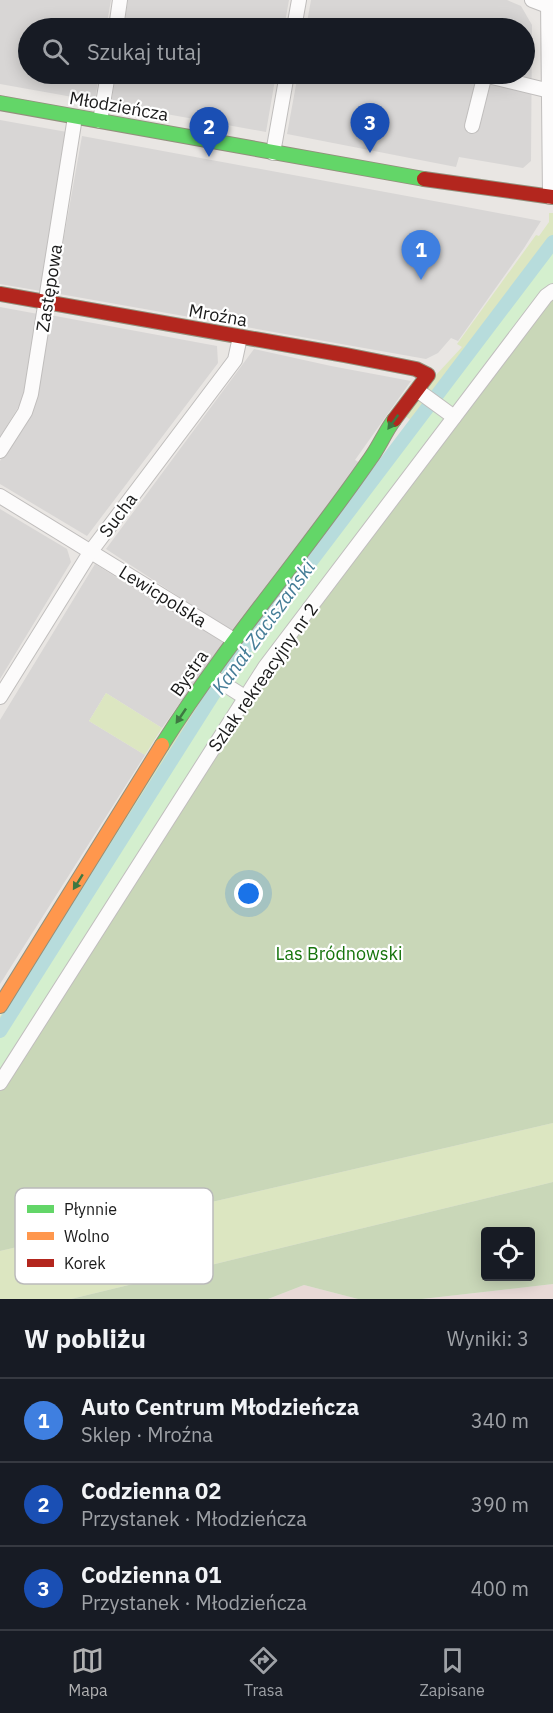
<!DOCTYPE html>
<html lang="pl">
<head>
<meta charset="utf-8">
<style>
  :root { --surface:#171b24; --page:#242831; --text:#f1f3f6; --muted:#9ea1a6; --line:#363941; --accent:#b1b1b2 }
  body { margin:0; font-family:"IBM Plex Sans",sans-serif; background:var(--page); color:var(--text) }
  .controls { position:absolute; right:18px; bottom:18px; display:grid; overflow:hidden; border-radius:6px; box-shadow:0 3px 15px #0003 }
  .controls button { width:54px; height:54px; display:grid; place-items:center; padding:0; border:0; border-bottom:2px solid var(--line); background:var(--surface); color:var(--text); font:30px sans-serif }
  .you { position:absolute; left:249px; top:894px; width:21px; height:21px; margin:-15px; border:4px solid #fff; border-radius:50%; background:#1a73e8; box-shadow:0 0 0 9px #1a73e833 }
  .badge { display:grid; place-items:center; width:39px; height:39px; border-radius:50%; background:var(--accent); color:#fff; font-size:20px; font-weight:700 }
  .pin { position:absolute; translate:-50% -50px; filter:drop-shadow(0 2px 3px #0008) }
  .pin::after { content:''; position:absolute; top:32px; width:21px; height:18px; background:inherit; clip-path:polygon(0 0,100% 0,50% 100%) }
  .list { margin:0; padding:0; list-style:none }
  h2 { display:flex; justify-content:space-between; align-items:center; height:78px; margin:0; padding:0 24px; font-size:26px }
  h2 small { font-size:20px; font-weight:400; color:var(--muted) }
  .list li { display:grid; grid-template-columns:39px 1fr auto; gap:18px; align-items:center; box-sizing:border-box; height:84px; padding:0 24px; border-top:2px solid var(--line) }
  .list b { display:block; font-size:22px; white-space:nowrap }
  .list p { margin:0; font-size:20px; white-space:nowrap; color:var(--muted) }
  .list em { font-size:20px; font-style:normal; color:var(--muted) }
  .icon { flex:none; width:33px; height:33px; fill:none; stroke:currentColor; stroke-width:2; stroke-linecap:round; stroke-linejoin:round }
  .map { position:relative; flex:none; width:553px; height:1299px; overflow:hidden }
  .search { position:absolute; background:var(--surface); box-shadow:0 3px 15px #0003; left:18px; right:18px; top:18px; height:66px; display:flex; align-items:center; gap:15px; box-sizing:border-box; padding:0 21px; border-radius:33px; color:var(--muted); font-size:22px }
  .sheet { height:330px; background:var(--surface) }
  nav { display:flex; justify-content:space-around; align-items:center; box-sizing:border-box; height:84px; border-top:2px solid var(--line); background:var(--surface); font-size:16px; color:var(--muted) }
  nav a { display:grid; justify-items:center; gap:3px }
  nav .on { color:var(--accent) }
  .map>svg:first-child { display:block }
  .residential { fill:#d8d6d5 }
  .military { fill:#e8d9d6 }
  .grass { fill:#dce6c1 }
  .forest { fill:#c9d7b8; fill-rule:evenodd }
  .park { fill:#d4efce }
  .lines { fill:none; stroke-linecap:round; stroke-linejoin:round }
  .canal { stroke:#b7dcdc; stroke-width:14 }
  .street-casing { stroke:#c0bebd; stroke-width:16 }
  .fast-casing { stroke:#92907c; stroke-width:16 }
  .slow-casing { stroke:#92907c; stroke-width:16 }
  .jam-casing { stroke:#92907c; stroke-width:16 }
  .street { stroke:#fcfbfb; stroke-width:14 }
  .fast { stroke:#63d668; stroke-width:14 }
  .slow { stroke:#ff974d; stroke-width:14 }
  .jam { stroke:#b3261e; stroke-width:14 }
  .oneway { fill:#3e7841 }
  .labels { text-anchor:middle; dominant-baseline:central; stroke-width:4.5; stroke-linejoin:round; paint-order:stroke }
  .street-label { font-size:18px; fill:#1a1a1a; stroke:#fff }
  .park-label { font-size:18px; fill:#17740d; stroke:#fff }
  .water-label { font-size:20px; font-style:italic; fill:#457d97; stroke:#fff }
  .key { fill:#fff; stroke:#bababa; stroke-width:1.5 }
  .key-label { font-size:16px; fill:#1a1a1a }
</style>
</head>
<body>
<div class="map">
<svg width="553" height="1299" viewBox="0 0 553 1299">
  <rect width="100%" height="100%" fill="#e9e6e3"/>
  <g class="residential">
    <path d="M0,0H111L106,28H28V74H99L95,101L0,84Z"/>
    <path d="M128,0H289L284,28H124Z"/>
    <path d="M311,0H507L521,6L532,25L531,161L523,168L459,157L456,167L287,134L298,74H524V28H306Z"/>
    <path d="M116,74H276L266,132L111,104Z"/>
    <path d="M0,120L67,132L41,291L0,284Z"/>
    <path d="M82,136L461,206L541,221L524,248L458,341L451,338L438,353L426,359L54,293Z"/>
    <path d="M0,307L38,314L22,401L0,437Z"/>
    <path d="M50,315L217,346L218,363L87,536L0,484V461L35,405Z"/>
    <path d="M254,349L331,366L411,381L355,460L360,463L232,630L228,629L106,549Z"/>
    <path d="M0,509L67,549L71,562L0,679Z"/>
    <path d="M95,564L159,604L161,601L216,634L223,643L162,728L106,693L89,721L145,755L0,984V720Z"/>
  </g>
  <g class="military">
    <path d="M553,1284V1299H422Z"/>
    <path d="M304,1285L358,1299H268Z"/>
  </g>
  <g class="grass">
    <path d="M549,213H553V239L433,397L423,389L462,347L457,344L536,235L539,236L549,222Z"/>
    <path d="M418,396L428,403L221,677L217,674L364,474L370,478L412,421L404,415Z"/>
    <path d="M212,681L217,684L0,1028V1016L186,716Z"/>
    <path d="M106,693L162,728L145,755L89,721Z"/>
    <path d="M553,1123V1182L71,1299H0V1251Z"/>
  </g>
  <g class="forest">
    <path d="M553,295V1123L0,1251V1090L275,660Z"/>
    <path d="M553,1182V1284L422,1299H358L304,1285L268,1299H71ZM486,1232H530V1276H486Z"/>
  </g>
  <path class="park" d="M553,245V295L275,660L0,1090V1035L224,679Z"/>
  <g class="lines">
    <path class="canal" d="M0,1031L228,671L553,242"/>
    <g class="street-casing">
      <g id="street">
        <path d="M532,0L553,8"/>
        <path d="M548,0L550,197"/>
        <path d="M116,28L120,0"/>
        <path d="M294,28L299,0"/>
        <path d="M484,75L550,91"/>
        <path d="M100,121L108,74"/>
        <path d="M472,126L485,74"/>
        <path d="M273,153L287,74"/>
        <path d="M417,390L454,417"/>
        <path d="M0,451L25,412L31,394L75,117"/>
        <path d="M0,496L234,640"/>
        <path d="M210,675L246,698"/>
        <path d="M0,697L91,551L235,360L240,337"/>
        <path d="M0,1083L265,667L546,296L553,291"/>
      </g>
    </g>
    <g class="fast-casing">
      <g id="fast">
        <path d="M0,103L424,179"/>
        <path d="M162,745C225,645 303,556 370,459C379,447 385,432 394,420"/>
      </g>
    </g>
    <g class="slow-casing">
      <path id="slow" d="M0,1006L162,745"/>
    </g>
    <g class="jam-casing">
      <g id="jam">
        <path d="M424,179L553,197"/>
        <path d="M0,294L345,355L416,369L428,375L394,420"/>
      </g>
    </g>
    <use href="#street" class="street"/>
    <use href="#fast" class="fast"/>
    <use href="#slow" class="slow"/>
    <use href="#jam" class="jam"/>
  </g>
  <defs><path id="oneway-solid" d="M-6-.8H1V-3.2L6.5 0L1 3.2V.8H-6Z" transform="scale(1.5)"/></defs>
  <g class="oneway">
    <use href="#oneway-solid" transform="translate(393 422) rotate(126)"/>
    <use href="#oneway-solid" transform="translate(181 716) rotate(124)"/>
    <use href="#oneway-solid" transform="translate(78 882) rotate(122)"/>
  </g>
  <g class="labels">
    <g class="street-label">
      <text transform="translate(119 106) rotate(10)">Młodzieńcza</text>
      <text transform="translate(49 288) rotate(-81)">Zastępowa</text>
      <text transform="translate(218 315) rotate(10)">Mroźna</text>
      <text transform="translate(118 515) rotate(-53)">Sucha</text>
      <text transform="translate(163 596) rotate(32)">Lewicpolska</text>
      <text transform="translate(189 673) rotate(-55)">Bystra</text>
      <text transform="translate(263 677) rotate(-55)">Szlak rekreacyjny nr 2</text>
    </g>
    <g class="park-label">
      <text x="339" y="953">Las Bródnowski</text>
    </g>
    <g class="water-label">
      <text transform="translate(263 627) rotate(-54)">Kanał Zaciszański</text>
    </g>
  </g>
  <rect x="15" y="1188" width="198" height="96" rx="9" class="key"/>
  <rect x="27" y="1205" width="27" height="8" fill="#63d668"/>
  <rect x="27" y="1232" width="27" height="8" fill="#ff974d"/>
  <rect x="27" y="1259" width="27" height="8" fill="#b3261e"/>
  <g class="key-label">
    <text x="64" y="1215">Płynnie</text>
    <text x="64" y="1242">Wolno</text>
    <text x="64" y="1269">Korek</text>
  </g>
</svg>
<div class="controls">
<button><svg class="icon" aria-label="locate" viewBox="0 0 24 24"><circle cx="12" cy="12" r="6"/><path d="M12 2v4M12 18v4M2 12h4M18 12h4"/></svg></button>
</div>
<div class="you"></div>
<div class="pin badge" style="left:421px;top:280px;background:#3f7fe0">1</div>
<div class="pin badge" style="left:209px;top:157px;background:#1a4fb4">2</div>
<div class="pin badge" style="left:370px;top:153px;background:#1a4fb4">3</div>
<div class="search"><svg class="icon" aria-label="search" viewBox="0 0 24 24"><circle cx="10" cy="10" r="6"/><path d="M15 15l6 6"/></svg>Szukaj tutaj</div>
</div>
<section class="sheet">
<h2>W pobliżu<small>Wyniki: 3</small></h2>
<ul class="list">
<li><span class="badge" style="background:#3f7fe0">1</span><div><b>Auto Centrum Młodzieńcza</b><p>Sklep · Mroźna</p></div><em>340 m</em></li>
<li><span class="badge" style="background:#1a4fb4">2</span><div><b>Codzienna 02</b><p>Przystanek · Młodzieńcza</p></div><em>390 m</em></li>
<li><span class="badge" style="background:#1a4fb4">3</span><div><b>Codzienna 01</b><p>Przystanek · Młodzieńcza</p></div><em>400 m</em></li>
</ul>
</section>
<nav>
<a class="on"><svg class="icon" aria-label="map" viewBox="0 0 24 24"><path d="M3 6l6-2 6 2 6-2v14l-6 2-6-2-6 2zM9 4v14M15 6v14"/></svg>Mapa</a>
<a><svg class="icon" aria-label="directions" viewBox="0 0 24 24"><path d="M12 3l9 9-9 9-9-9zM9 14v-3h6M13 9l2 2-2 2"/></svg>Trasa</a>
<a><svg class="icon" aria-label="saved" viewBox="0 0 24 24"><path d="M7 4h10v16l-5-4-5 4z"/></svg>Zapisane</a>
</nav>
</body>
</html>
